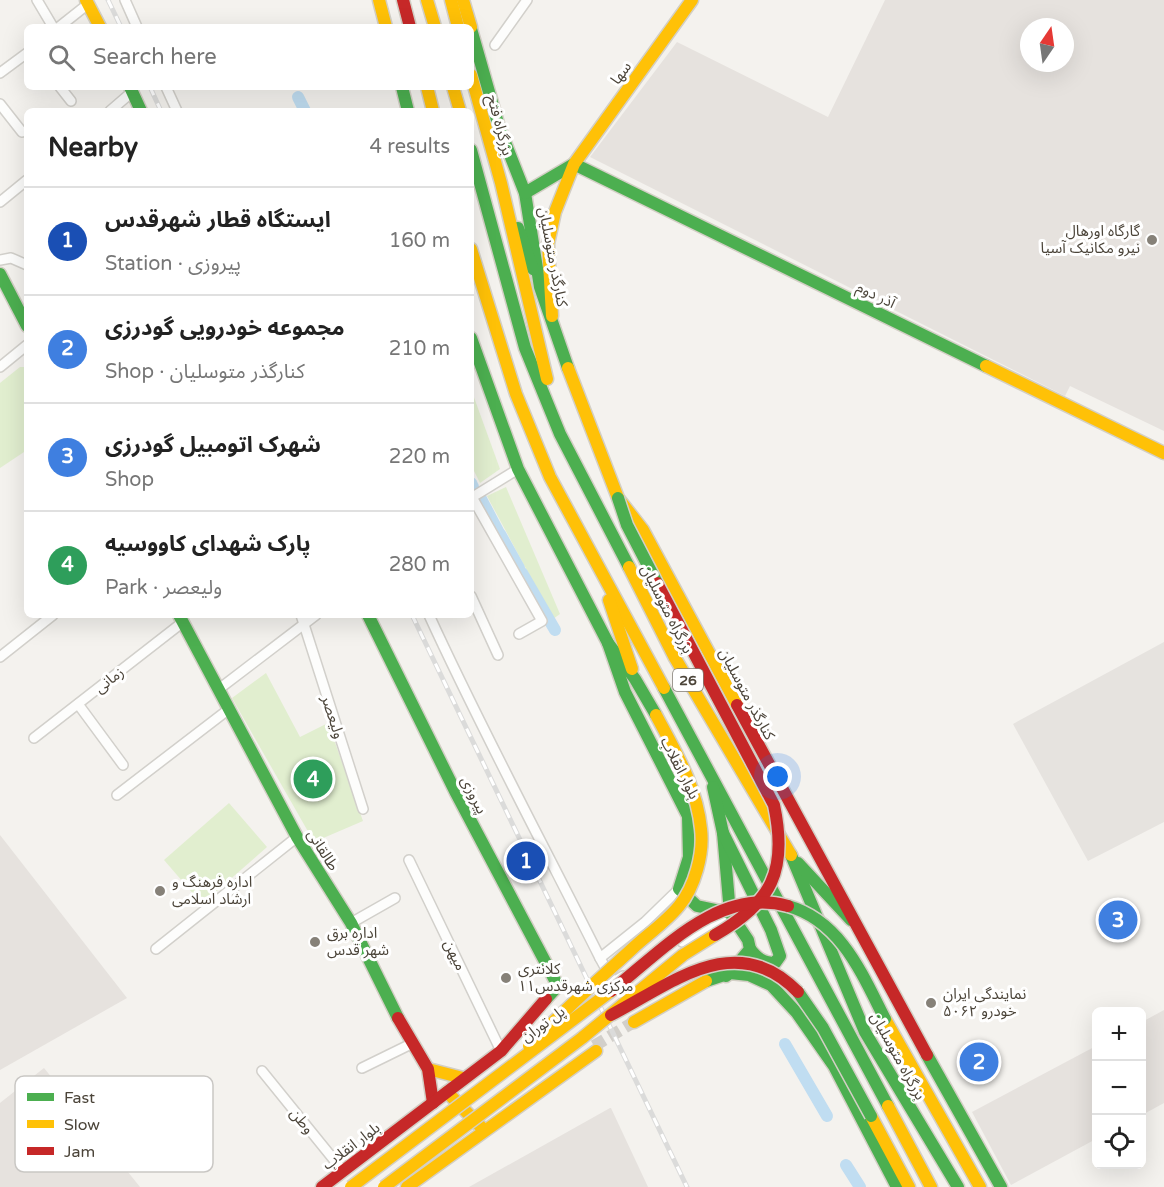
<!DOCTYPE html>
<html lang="en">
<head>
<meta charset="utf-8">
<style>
  :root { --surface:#fff; --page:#f6f6f6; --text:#222; --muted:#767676; --line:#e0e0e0; --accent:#868178 }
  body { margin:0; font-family:"Varela Round","Noto Sans Arabic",sans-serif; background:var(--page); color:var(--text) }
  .controls { position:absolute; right:18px; bottom:18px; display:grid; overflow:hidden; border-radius:9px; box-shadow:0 6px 24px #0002 }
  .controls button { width:54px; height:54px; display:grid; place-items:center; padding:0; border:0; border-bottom:2px solid var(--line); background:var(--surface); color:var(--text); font:30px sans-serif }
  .compass { position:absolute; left:1020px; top:18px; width:54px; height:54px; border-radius:50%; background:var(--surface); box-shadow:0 6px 24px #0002; rotate:13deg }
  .you { position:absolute; left:778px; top:777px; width:21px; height:21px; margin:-15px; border:4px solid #fff; border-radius:50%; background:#1a73e8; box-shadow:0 0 0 9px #1a73e833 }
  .badge { display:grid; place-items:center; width:39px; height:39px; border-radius:50%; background:var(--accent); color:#fff; font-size:20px; font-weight:700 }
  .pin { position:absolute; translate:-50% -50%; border:3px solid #fff; box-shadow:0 2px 6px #0006 }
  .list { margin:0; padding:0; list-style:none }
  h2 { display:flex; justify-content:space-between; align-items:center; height:78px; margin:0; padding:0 24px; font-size:26px }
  h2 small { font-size:20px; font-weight:400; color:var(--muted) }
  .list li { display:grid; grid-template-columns:39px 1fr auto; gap:18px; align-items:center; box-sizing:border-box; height:108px; padding:0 24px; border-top:2px solid var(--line) }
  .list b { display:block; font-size:22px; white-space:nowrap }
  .list p { margin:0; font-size:20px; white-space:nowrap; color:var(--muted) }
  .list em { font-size:20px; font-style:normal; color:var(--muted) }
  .icon { flex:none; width:33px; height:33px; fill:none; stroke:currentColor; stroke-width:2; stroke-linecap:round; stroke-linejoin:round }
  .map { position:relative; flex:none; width:1164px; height:1187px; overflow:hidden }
  .search { position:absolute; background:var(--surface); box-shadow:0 6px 24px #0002; left:24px; top:24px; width:450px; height:66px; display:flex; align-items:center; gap:15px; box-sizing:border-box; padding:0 21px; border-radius:9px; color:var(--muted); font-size:22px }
  .panel { position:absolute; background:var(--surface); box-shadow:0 6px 24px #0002; left:24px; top:108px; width:450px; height:510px; border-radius:9px }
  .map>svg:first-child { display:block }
  .industrial { fill:#e6e2de; fill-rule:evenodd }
  .green { fill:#e1eecf }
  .parking { fill:#e6e3df }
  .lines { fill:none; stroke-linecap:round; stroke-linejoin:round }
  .canal { stroke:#c0ddf1; stroke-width:12 }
  .secondary-tunnel { stroke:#d2cfca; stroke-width:12; stroke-dasharray:12 6; stroke-linecap:butt }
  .street-casing { stroke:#d2d0cb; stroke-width:12 }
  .fast-casing { stroke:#d3cfc5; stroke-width:15 }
  .slow-casing { stroke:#d3cfc5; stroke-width:15 }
  .jam-casing { stroke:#d3cfc5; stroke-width:15 }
  .street { stroke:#fdfdfc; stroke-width:9 }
  .fast { stroke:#4caf50; stroke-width:12 }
  .slow { stroke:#ffc107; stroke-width:12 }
  .jam { stroke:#c62828; stroke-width:12 }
  .rail-casing { stroke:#dbdbda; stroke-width:5 }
  .rail { stroke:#fff; stroke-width:3; stroke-dasharray:9; stroke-linecap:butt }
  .fast-bridge-casing { stroke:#d3cfc5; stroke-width:15; stroke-linecap:butt }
  .slow-bridge-casing { stroke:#d3cfc5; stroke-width:15; stroke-linecap:butt }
  .jam-bridge-casing { stroke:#d3cfc5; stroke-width:15; stroke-linecap:butt }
  .fast-bridge { stroke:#4caf50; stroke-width:12 }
  .slow-bridge { stroke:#ffc107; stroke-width:12 }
  .jam-bridge { stroke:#c62828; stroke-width:12 }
  .poi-dot { fill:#868178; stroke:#fff; stroke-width:2 }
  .labels { text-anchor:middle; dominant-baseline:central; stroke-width:6; stroke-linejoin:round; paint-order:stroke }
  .shield { fill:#fff; stroke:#817c74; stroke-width:1.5 }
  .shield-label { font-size:14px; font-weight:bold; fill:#4b4439 }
  .street-label { font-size:15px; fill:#4b4439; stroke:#fff }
  .poi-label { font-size:15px; fill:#4b4439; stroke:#fff; text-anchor:start }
  .key { fill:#fff; stroke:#c9c7c4; stroke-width:1.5 }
  .key-label { font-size:16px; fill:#4b4439 }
</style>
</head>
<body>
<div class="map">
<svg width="1164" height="1187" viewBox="0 0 1164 1187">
  <rect width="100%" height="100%" fill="#f4f2ee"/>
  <g class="industrial">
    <path d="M885,0H1164V431L1070,386L1065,396L590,157L677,42L828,117ZM1029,27H1065V63H1029Z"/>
    <path d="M0,835L127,998L0,1070Z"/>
    <path d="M1164,1010V1103L1142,1115V1022Z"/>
    <path d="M1096,1046V1139L1011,1185L972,1112Z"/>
    <path d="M44,1068L140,1187H0V1103Z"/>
    <path d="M611,1108L648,1187H469L610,1108Z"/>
  </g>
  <g class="green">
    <path d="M20,367H27V450L0,468V383Z"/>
    <path d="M471,389L500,469L480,483L471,465Z"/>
    <path d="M506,487L560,614L553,619L487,496Z"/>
    <path d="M266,673L300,737L328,723L363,821L314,842L232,698Z"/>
    <path d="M229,803L267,847L202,904L164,860Z"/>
  </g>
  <path class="parking" d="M1164,642V822L1088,861L1013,724Z"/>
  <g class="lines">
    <g class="canal">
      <path d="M298,97L305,111"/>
      <path d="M471,483L473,487"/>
      <path d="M480,497L498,531"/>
      <path d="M500,534L519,568"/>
      <path d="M522,573L555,630"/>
      <path d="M785,1044L827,1116"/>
      <path d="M846,1165L860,1187"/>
    </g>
    <path class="secondary-tunnel" d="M594,1046L634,1022"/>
    <g class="street-casing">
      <g id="street">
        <path d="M37,0L53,27"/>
        <path d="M125,0L137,27"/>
        <path d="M59,27L88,4"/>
        <path d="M495,45L527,0"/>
        <path d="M0,73L27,53"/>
        <path d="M60,87L71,101"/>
        <path d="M166,87L177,111"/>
        <path d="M0,104L22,132"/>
        <path d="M110,111L132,92"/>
        <path d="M0,202L27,180"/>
        <path d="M0,260L11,258L27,265"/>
        <path d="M0,367L27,345"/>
        <path d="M472,497L542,621L519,634"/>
        <path d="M471,498L518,469"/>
        <path d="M471,596L498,655"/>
        <path d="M301,615L363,809"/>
        <path d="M429,615C482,731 543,844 600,958L645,922L679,889"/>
        <path d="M0,657L53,615"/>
        <path d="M219,689L316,615"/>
        <path d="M78,704L123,765"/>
        <path d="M34,738L183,622"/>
        <path d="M117,795L229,709"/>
        <path d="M409,860L501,1051"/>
        <path d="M351,923L395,898"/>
        <path d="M682,942L730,913"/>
        <path d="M156,949L297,837"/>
        <path d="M600,958L613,982L623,976"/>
        <path d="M362,1068L411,1044"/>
        <path d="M262,1071L343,1171"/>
      </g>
    </g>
    <g class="fast-casing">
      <g id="fast">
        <path d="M471,29L499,127L525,193L540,287L568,368"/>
        <path d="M130,87L141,111"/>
        <path d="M402,87L408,111"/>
        <path d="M471,150L525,348L560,434L629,567"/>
        <path d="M574,164L986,366"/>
        <path d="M525,193L574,164"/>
        <path d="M518,228L533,269"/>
        <path d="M0,274L27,326"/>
        <path d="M471,338L518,469L608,643L635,679L656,715"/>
        <path d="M179,615L297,837L351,923L398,1018"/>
        <path d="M368,615L456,793L558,986L546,999"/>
        <path d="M608,643L625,692L688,816L689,857L679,889L697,906L730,913L748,940L750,949L730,973L706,981"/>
        <path d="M664,688L888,1106"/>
        <path d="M713,787L723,833L730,913"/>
        <path d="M723,833L771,930L780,956L775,963C763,963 757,958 750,949"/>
        <path d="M791,855L865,1032L958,1187"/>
        <path d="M798,863L851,920"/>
        <path d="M726,976L730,973L749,975L771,985L797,1013L834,1066L897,1187"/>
        <path d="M927,1055L1001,1187"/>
      </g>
    </g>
    <g class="slow-casing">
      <g id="slow">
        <path d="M86,0L100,27"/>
        <path d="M379,0L386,27"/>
        <path d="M427,0L435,27"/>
        <path d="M451,0L458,27"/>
        <path d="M463,0L471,27"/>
        <path d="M471,75L501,183L547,379"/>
        <path d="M427,87L433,111"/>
        <path d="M453,87L460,111"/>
        <path d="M471,249L516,394L550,477L664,688"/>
        <path d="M552,316L548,244L555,212L574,164L692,0"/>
        <path d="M986,366L1164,453"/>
        <path d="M568,368L618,498L643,530L737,705"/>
        <path d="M629,567L675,658L791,855"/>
        <path d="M609,600L632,669"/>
        <path d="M885,1019L980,1187"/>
        <path d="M634,1022L706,981"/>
        <path d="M428,1069L463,1078"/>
        <path d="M447,1092L481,1127"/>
        <path d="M888,1106L931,1187"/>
        <path d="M871,1116L909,1187"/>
        <path d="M407,1187L596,1051"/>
      </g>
    </g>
    <g class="jam-casing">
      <g id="jam">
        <path d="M403,0L410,27"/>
        <path d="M737,705L927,1055"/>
        <path d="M398,1018L428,1069L433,1103"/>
        <path d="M322,1187L501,1051L546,999"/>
      </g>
    </g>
    <use href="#street" class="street"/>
    <use href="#fast" class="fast"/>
    <use href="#slow" class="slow"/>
    <use href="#jam" class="jam"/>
    <g class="rail-casing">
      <g id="rail">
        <path d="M108,0L121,27"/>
        <path d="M150,87L161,111"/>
        <path d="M412,615L687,1187"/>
      </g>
    </g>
    <use href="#rail" class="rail"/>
    <g class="fast-bridge-casing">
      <g id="fast-bridge">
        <path d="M618,498L627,525L657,583"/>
        <path d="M788,906C841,921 862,974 885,1019"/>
        <path d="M798,992L823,1028L871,1116"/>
      </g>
    </g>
    <g class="slow-bridge-casing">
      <g id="slow-bridge">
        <path d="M529,1046C562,1012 597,981 632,949C647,935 666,922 679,906C695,887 704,853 701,829C697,787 675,751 656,715"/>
        <path d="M351,1187L611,991"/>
        <path d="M384,1187L582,1038L683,955L715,935"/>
      </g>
    </g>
    <g class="jam-bridge-casing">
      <g id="jam-bridge">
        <path d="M657,583L774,805C788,871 772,902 715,935"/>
        <path d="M611,991C661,952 719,886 788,906"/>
        <path d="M611,1015C671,984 736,928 798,992"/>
      </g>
    </g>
    <use href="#fast-bridge" class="fast-bridge"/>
    <use href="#slow-bridge" class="slow-bridge"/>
    <use href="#jam-bridge" class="jam-bridge"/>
  </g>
  <g class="poi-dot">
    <circle cx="1152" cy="240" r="6"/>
    <circle cx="160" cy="891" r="6"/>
    <circle cx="315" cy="942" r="6"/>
    <circle cx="506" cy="978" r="6"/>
    <circle cx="931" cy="1003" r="6"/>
  </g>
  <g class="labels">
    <rect class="shield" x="673" y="669" width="30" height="22" rx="4.5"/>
    <g class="shield-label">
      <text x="688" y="680">26</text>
    </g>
    <g class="street-label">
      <text transform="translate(621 73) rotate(-54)">سها</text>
      <text transform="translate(500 125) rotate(75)">بزرگراه فتح</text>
      <text transform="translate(553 257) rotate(79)">کنارگذر متوسلیان</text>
      <text transform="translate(876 295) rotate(26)">آذر دوم</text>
      <text transform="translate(667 609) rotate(63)">بزرگراه متوسلیان</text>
      <text transform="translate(109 680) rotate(-38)">زمانی</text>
      <text transform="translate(747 694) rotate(62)">کنارگذر متوسلیان</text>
      <text transform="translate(333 717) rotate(72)">ولیعصر</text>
      <text transform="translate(680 768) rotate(63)">بلوار انقلاب</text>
      <text transform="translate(474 795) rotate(63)">پیروزی</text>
      <text transform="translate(323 850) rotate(58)">طالقانی</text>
      <text transform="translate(455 955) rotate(64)">میهن</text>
      <text transform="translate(543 1024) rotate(-36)">پل توران</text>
      <text transform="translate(898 1056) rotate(61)">بزرگراه متوسلیان</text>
      <text transform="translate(302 1121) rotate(51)">وطن</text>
      <text transform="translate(351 1146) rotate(-37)">بلوار انقلاب</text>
    </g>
    <g class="poi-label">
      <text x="1140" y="231" text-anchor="end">گارگاه اورهال<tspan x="1140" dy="17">نیرو مکانیک آسیا</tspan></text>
      <text x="172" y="882">اداره فرهنگ و<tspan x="172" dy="17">ارشاد اسلامی</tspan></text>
      <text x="327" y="933">اداره برق<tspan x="327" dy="17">شهر قدس</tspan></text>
      <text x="518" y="969">کلانتری<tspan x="518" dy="17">۱۱مرکزی شهرقدس</tspan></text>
      <text x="943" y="994">نمایندگی ایران<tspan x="943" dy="17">خودرو ۵۰۶۲</tspan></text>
    </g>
  </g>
  <rect x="15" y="1076" width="198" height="96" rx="9" class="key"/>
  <rect x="27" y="1093" width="27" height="8" fill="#4caf50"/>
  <rect x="27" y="1120" width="27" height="8" fill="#ffc107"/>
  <rect x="27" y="1147" width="27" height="8" fill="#c62828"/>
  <g class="key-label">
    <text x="64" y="1103">Fast</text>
    <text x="64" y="1130">Slow</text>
    <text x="64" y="1157">Jam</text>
  </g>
</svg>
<div class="controls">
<button>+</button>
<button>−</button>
<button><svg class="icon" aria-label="locate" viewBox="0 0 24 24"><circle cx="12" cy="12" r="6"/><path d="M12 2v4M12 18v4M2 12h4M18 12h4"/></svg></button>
</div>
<svg class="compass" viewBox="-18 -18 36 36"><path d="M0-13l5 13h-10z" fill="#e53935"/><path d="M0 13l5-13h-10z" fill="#767676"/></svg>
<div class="you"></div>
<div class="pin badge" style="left:526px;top:861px;background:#1a4fb4">1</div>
<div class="pin badge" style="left:979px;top:1062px;background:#3f7fe0">2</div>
<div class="pin badge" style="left:1118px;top:920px;background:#3f7fe0">3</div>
<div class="pin badge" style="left:313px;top:779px;background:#2e9e5b">4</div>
<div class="search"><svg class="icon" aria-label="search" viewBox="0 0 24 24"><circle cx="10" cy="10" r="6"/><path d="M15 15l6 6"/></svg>Search here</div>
<section class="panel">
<h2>Nearby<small>4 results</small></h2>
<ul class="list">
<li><span class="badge" style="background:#1a4fb4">1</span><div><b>ایستگاه قطار شهرقدس</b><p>Station · پیروزی</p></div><em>160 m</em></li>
<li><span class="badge" style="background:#3f7fe0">2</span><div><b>مجموعه خودرویی گودرزی</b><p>Shop · کنارگذر متوسلیان</p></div><em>210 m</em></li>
<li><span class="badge" style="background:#3f7fe0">3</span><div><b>شهرک اتومبیل گودرزی</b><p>Shop</p></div><em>220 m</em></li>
<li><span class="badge" style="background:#2e9e5b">4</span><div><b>پارک شهدای کاووسیه</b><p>Park · ولیعصر</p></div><em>280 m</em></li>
</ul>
</section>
</div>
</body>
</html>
